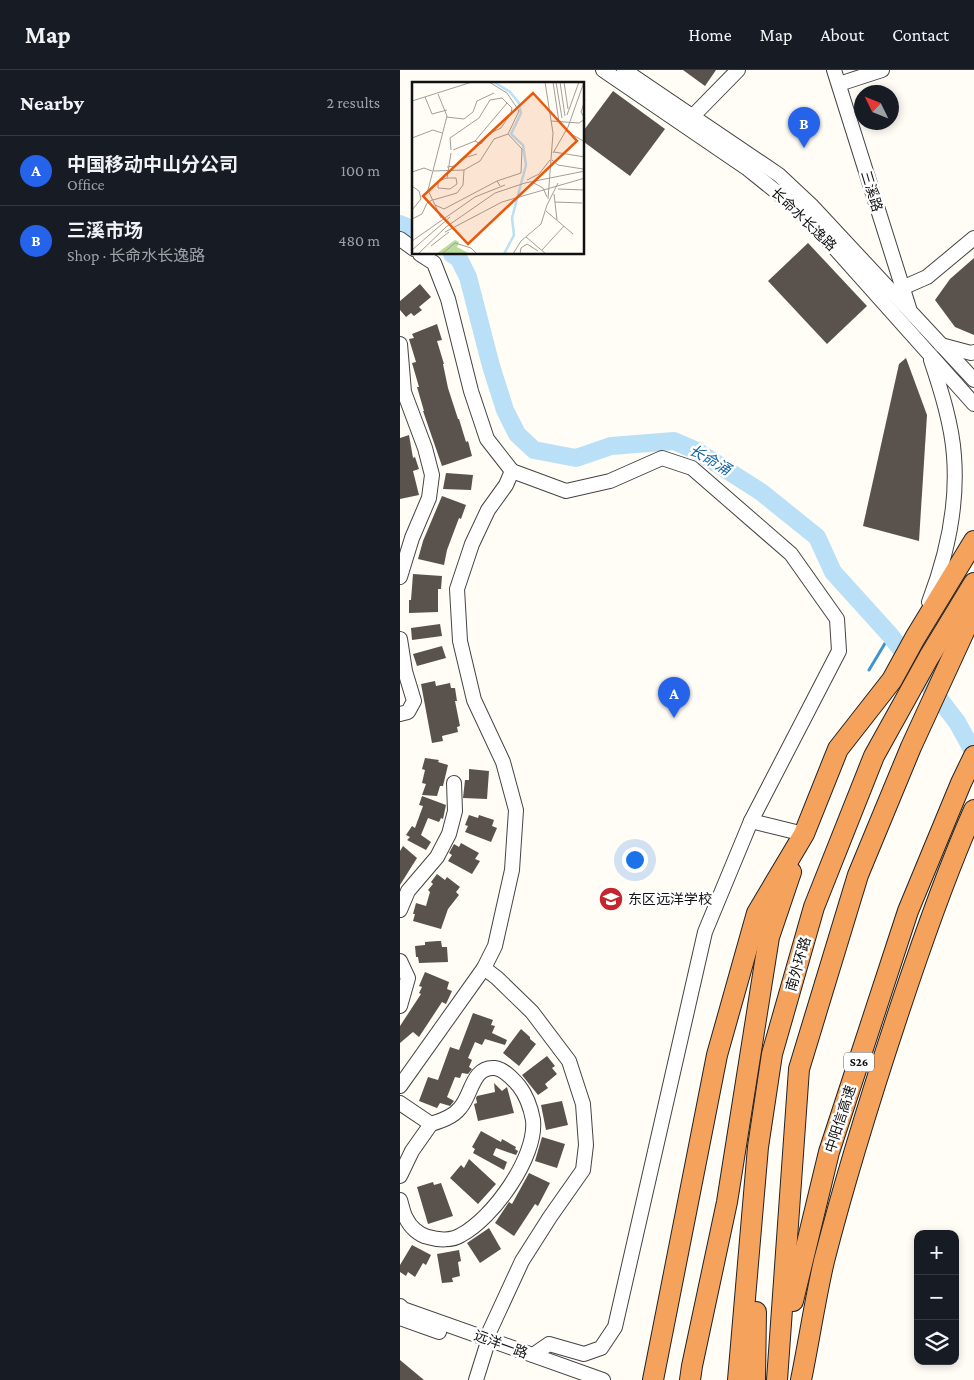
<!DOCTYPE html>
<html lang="en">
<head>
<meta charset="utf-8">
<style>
  :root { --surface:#171b24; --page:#242831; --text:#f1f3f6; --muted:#9ea1a6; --line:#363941; --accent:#2563eb }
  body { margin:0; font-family:"Crimson Pro","Noto Sans SC",serif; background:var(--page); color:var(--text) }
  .controls { position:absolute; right:15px; bottom:15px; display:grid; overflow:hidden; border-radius:10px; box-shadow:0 2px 8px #0003 }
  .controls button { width:45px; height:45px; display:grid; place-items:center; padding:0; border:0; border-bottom:1px solid var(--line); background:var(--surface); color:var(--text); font:25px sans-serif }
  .compass { position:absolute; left:454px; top:15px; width:45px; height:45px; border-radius:50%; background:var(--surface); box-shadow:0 2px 8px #0003; rotate:313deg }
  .you { position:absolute; left:234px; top:789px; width:18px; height:18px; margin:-12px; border:4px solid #fff; border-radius:50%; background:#1a73e8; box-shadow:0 0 0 8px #1a73e833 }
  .badge { display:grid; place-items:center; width:32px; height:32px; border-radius:50%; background:var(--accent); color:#fff; font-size:16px; font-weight:700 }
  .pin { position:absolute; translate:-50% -41px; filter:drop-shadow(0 1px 2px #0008) }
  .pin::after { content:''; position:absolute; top:26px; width:18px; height:15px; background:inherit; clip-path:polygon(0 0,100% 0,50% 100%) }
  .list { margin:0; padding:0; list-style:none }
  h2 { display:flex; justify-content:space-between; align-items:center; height:65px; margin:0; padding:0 20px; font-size:21px }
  h2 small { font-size:16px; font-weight:400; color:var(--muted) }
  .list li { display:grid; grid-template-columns:32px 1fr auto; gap:15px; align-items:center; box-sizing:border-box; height:70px; padding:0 20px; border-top:1px solid var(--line) }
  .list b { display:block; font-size:19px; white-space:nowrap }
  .list p { margin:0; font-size:16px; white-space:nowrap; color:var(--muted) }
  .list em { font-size:16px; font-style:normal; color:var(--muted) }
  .icon { flex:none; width:28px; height:28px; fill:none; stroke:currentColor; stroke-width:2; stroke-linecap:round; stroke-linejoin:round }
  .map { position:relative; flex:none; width:574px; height:1310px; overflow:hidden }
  header { display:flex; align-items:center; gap:30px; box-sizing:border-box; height:70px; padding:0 25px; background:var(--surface); border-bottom:1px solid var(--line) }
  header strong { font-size:24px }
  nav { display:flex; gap:28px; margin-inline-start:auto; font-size:18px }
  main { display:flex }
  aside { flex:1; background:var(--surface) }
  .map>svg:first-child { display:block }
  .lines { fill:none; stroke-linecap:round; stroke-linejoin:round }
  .stream { stroke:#3f96cf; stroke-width:3 }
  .river { stroke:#b9e0f7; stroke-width:18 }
  .building { fill:#5a524d }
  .minor-casing { stroke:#444; stroke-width:16 }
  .highway-casing { stroke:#222; stroke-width:22 }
  .minor { stroke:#fff; stroke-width:14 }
  .highway { stroke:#f5a25d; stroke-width:20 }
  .labels { text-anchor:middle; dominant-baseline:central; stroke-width:5; stroke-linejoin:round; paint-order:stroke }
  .shield { fill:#fff; stroke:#585858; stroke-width:1 }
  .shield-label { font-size:12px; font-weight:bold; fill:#111 }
  .street-label { font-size:14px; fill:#111; stroke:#fff }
  .poi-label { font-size:14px; fill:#111; stroke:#fff; text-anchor:start }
  .water-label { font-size:15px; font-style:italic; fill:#1768a6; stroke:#fff }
  .inset-river { fill:none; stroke:#b9e0f7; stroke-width:2.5 }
  .inset-road { fill:none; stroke:#a09f9a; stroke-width:1 }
  .view { fill:#e8590c; fill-opacity:0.15; stroke:#e8590c; stroke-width:2.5 }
  .inset-edge { fill:none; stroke:#111; stroke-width:2.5 }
</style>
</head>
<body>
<header>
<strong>Map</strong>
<nav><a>Home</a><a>Map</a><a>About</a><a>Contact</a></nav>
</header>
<main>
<aside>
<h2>Nearby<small>2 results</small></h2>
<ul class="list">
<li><span class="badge">A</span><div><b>中国移动中山分公司</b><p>Office</p></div><em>100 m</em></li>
<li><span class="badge">B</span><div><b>三溪市场</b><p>Shop · 长命水长逸路</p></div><em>480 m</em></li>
</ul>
</aside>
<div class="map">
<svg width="574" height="1310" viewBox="0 0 574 1310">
  <rect width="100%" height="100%" fill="#fffdf5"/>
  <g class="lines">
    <path class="stream" d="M469,600L490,565"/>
    <g class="river">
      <path d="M0,154L14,160"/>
      <path d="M52,184L59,189L68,207L91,296L105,340L117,364L134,380L176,388L211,376L274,371L297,381L361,422L417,467L433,502L490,565L557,652L574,683"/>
    </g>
  </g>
  <g class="building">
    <path d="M283,0H316L305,16Z"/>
    <path d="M213,21L265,59L230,106L184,72V60Z"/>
    <path d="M408,173L467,236L427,274L368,211Z"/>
    <path d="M574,188V265L555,257L535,230L550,209Z"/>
    <path d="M20,214L31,227L19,237L22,240L14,246L11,243L6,247L0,240V231Z"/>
    <path d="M37,254L42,270L37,271L44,294H43L48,318L58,349H59L66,372L68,371L72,386L42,396L23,341H24L17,317H19L12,293L16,292L9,269L14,268L12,264Z"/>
    <path d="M506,288L527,345L519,471L463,456L499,294Z"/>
    <path d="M9,365L13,388L15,387L19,399L13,401L19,425L0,429V368Z"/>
    <path d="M46,403L73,405L71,420L43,419Z"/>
    <path d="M42,426L66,435L61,449L59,448L47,480L44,495L18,489L23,471Z"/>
    <path d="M13,504L42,506L41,519H38V542L9,543V530H11Z"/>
    <path d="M40,554L42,566L12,570L11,558Z"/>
    <path d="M42,576L46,588L17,596L13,584Z"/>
    <path d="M35,611L36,616L50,613L51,618H55L57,631H55L60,656L57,657L58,662L42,666L43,671L32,673L21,614Z"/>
    <path d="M25,688L39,690L38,692L48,695L43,716H40L37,726L22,725L26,714L22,713L25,700L22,699Z"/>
    <path d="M69,699L89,701L87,729L63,728L65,710H69Z"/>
    <path d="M22,726L46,735L43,749L41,748L39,752L28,748L21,765L31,772L26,780L7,770L10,767L6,765L12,756L15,758L23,736L19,735Z"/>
    <path d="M69,745L78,748L79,745L94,750L92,756L97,758L91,772L65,762L68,756L65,755Z"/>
    <path d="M61,773L79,783L75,789L80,791L72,804L48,791L52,785L49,783L54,774L59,777Z"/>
    <path d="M3,776L17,788L0,815V781Z"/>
    <path d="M37,804L45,810L47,807L60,817L56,822L59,825L48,839L41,859L13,851L15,844H13L16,833L26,836L30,822L28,820L33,814L31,812Z"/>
    <path d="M38,871H41L42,877H47L48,892L19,893L18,887H16L15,876L25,875V872Z"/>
    <path d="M25,902L49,912L47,919L52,921L46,934L42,932L19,967L13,962L0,973V956L21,924L19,923L22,917L19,916Z"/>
    <path d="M73,943L93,950L91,955L95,956L92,963L107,970L105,975L85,969L82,975L75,972L68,988L72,990L69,997L72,999L68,1004L62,1003L60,1008L55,1007L47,1027L54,1031L50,1036L40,1033L37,1038L19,1031L28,1007L38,1010L50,977L59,980Z"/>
    <path d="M121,959L130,967V969L136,974L119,996L103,983Z"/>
    <path d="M147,986L155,996L152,998L157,1004L145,1014L148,1018L138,1025L122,1005Z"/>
    <path d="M94,1013L102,1021L107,1017L114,1043L78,1051L74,1034L77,1033L76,1028L77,1026L95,1022Z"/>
    <path d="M162,1031L168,1055L146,1060L141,1035Z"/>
    <path d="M81,1061L101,1072L102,1069L116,1077L115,1079L118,1081L116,1085L96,1078L93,1085L107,1092L104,1100L73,1083L75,1079L72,1077Z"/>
    <path d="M142,1067L165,1074L157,1098L135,1091Z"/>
    <path d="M69,1089L96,1114L78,1134L50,1108L61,1095L64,1098Z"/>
    <path d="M129,1103L150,1113L138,1136L135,1134L114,1166L95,1153L109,1132L112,1134Z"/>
    <path d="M33,1112L34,1115L41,1113L53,1146L28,1154L17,1117Z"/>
    <path d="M89,1158L101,1179L80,1193L67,1173Z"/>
    <path d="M12,1175L31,1185L26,1195L23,1193L15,1207L8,1202L6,1206L0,1202V1195Z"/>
    <path d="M59,1180L61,1191L58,1192L60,1206L52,1208L53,1212L42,1213L37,1184Z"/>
    <path d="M0,1290L24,1310H0Z"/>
  </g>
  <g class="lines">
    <g class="minor-casing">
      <g id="minor">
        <path d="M203,0L348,99L394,136L432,175L574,334"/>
        <path d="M224,0L379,105L411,135L574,310"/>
        <path d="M434,0L509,238"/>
        <path d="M439,14L482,0"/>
        <path d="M288,51L338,0"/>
        <path d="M0,169L14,179"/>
        <path d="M20,184L34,193L48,229L71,321L87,369L112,401L166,421L210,411L262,388L292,398L391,484L437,549L439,581L351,751L404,764"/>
        <path d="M502,218L527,207L574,168"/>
        <path d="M0,274L4,322L25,378L32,405L29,428L12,468L0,507"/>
        <path d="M541,275L571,283L574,282"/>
        <path d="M529,532C547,485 558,437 554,386C552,355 541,320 531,290"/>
        <path d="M0,569L5,601L14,631L8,642L0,644"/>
        <path d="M0,840L8,821L37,787L49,764L55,741L54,713"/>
        <path d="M0,891L8,908L0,936"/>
        <path d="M0,1016L84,898"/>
        <path d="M0,1033L31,1054"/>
        <path d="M0,1106L12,1081L31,1054C41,1051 53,1047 60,1038C72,1025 72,996 95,998C104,999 113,1009 119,1016C126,1025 131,1039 133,1050C137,1087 93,1148 61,1165C52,1171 38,1170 28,1167C19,1165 10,1157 6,1148C3,1143 2,1136 0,1130"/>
        <path d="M0,1236L3,1239L203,1310"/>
        <path d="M0,1248L39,1262"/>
        <path d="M86,1269L122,1191L150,1147L183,1100L186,1075L183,1034L169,991L132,942L97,908L84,898L95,876L112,800L116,740L103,692L74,630L60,571L57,519L72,474L88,440L106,415L112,401"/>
        <path d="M133,1285L149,1274L184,1284L201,1278L215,1257L305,862L351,751"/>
        <path d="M76,1310L86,1278"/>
      </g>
    </g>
    <g class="highway-casing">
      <g id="highway">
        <path d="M393,1231L429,1082L508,841L561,713L574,686"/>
        <path d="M253,1310L317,985L357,843L404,764L438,679L492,610L515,568L574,471"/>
        <path d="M290,1310L292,1296L327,1132L369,867L391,802"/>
        <path d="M338,1310L358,1077L372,984L414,837L474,686L529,587L574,513"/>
        <path d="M355,1310L356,1242"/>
        <path d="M377,1310L399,999L458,805L511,677L574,540"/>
        <path d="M401,1310C409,1271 415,1230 424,1191C446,1105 473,1019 501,935C523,869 546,803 574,740"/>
      </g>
    </g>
    <use href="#minor" class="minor"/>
    <use href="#highway" class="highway"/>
  </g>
  <defs>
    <g id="school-disc" transform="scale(1.25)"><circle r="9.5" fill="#c4262e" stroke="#fff"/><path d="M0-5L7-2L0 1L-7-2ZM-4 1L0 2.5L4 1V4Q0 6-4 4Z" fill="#fff"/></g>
  </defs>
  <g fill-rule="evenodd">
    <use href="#school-disc" x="211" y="829"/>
  </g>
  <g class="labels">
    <rect class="shield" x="444" y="982.5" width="30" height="19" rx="4"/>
    <g class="shield-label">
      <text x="459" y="992">S26</text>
    </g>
    <g class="street-label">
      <text transform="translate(472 121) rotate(73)">三溪路</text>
      <text transform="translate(404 149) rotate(44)">长命水长逸路</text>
      <text transform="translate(398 894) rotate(-74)">南外环路</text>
      <text transform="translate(440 1049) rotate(-72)">中阳信高速</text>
      <text transform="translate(101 1274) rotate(20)">远洋一路</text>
    </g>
    <g class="poi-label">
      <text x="228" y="829">东区远洋学校</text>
    </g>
    <g class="water-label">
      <text transform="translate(310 390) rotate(30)">长命涌</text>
    </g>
  </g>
  <g transform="translate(12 12)">
    <rect width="172" height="172" fill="#fffdf5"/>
    <path d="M43,158L47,160L45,165L58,172H24Z" fill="#b9dc9c"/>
    <path class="inset-river" d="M82,0L98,10L107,21L109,31L99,52L111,63L114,83L100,136L102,153L92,172"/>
    <path class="inset-road" d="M77,0L95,11L107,29L96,52L110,67L109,91L85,99L88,104M133,0L141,51L136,117M141,0L147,40M144,0L150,36M148,0L153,34M152,0L156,27M26,12L35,34L16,108L29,136M13,15L20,32L35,28M173,18L169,30L173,37M0,19L60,0M155,33L167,0M34,35L52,37L61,30L65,19L82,11M139,39L167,41L173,37M154,49L173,60M0,56L21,48L30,51M39,68L38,56L67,36L78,18L90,16L100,26L99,31L89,46L78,51L69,62L63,59M41,68L63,59L95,21M142,70L173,75M141,71L156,45L172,0M140,78L146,83L171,87M35,85L43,84L49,77L65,72M21,89L52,88M0,90L12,86L20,89M35,96L26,99V106L38,107L45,102L44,96H35L39,71M0,98V104L7,109L9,117L0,128M115,98L127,92L138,78M122,101L131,106L135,115M146,107L173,108M142,112L145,138M21,118L45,111L51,103L52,88L68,79L82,57L96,52M143,120L170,121M23,123L32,127L85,99M135,123L146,101M134,129L161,152M0,137L10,132L15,121L20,118M33,150L90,120L173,96M114,155L134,172M0,159L63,115L93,103M19,164L37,150M0,168L38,135M130,168L152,144M6,172L34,145L83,111L113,101L173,89M30,172L43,161L59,166L65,172M101,172L109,159L129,142L135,123M108,172L109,166L115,162L126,169"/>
    <path class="view" d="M121,11L165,59L56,162L11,114Z"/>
    <rect width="172" height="172" class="inset-edge"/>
  </g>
</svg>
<div class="controls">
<button>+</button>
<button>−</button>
<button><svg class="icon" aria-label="layers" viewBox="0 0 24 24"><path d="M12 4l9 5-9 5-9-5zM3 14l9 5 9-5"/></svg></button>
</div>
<svg class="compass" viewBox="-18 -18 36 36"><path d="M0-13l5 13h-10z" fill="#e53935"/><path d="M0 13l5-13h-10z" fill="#9ea1a6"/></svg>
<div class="you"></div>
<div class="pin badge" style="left:274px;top:648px">A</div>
<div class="pin badge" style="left:404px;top:78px">B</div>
</div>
</main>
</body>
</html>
